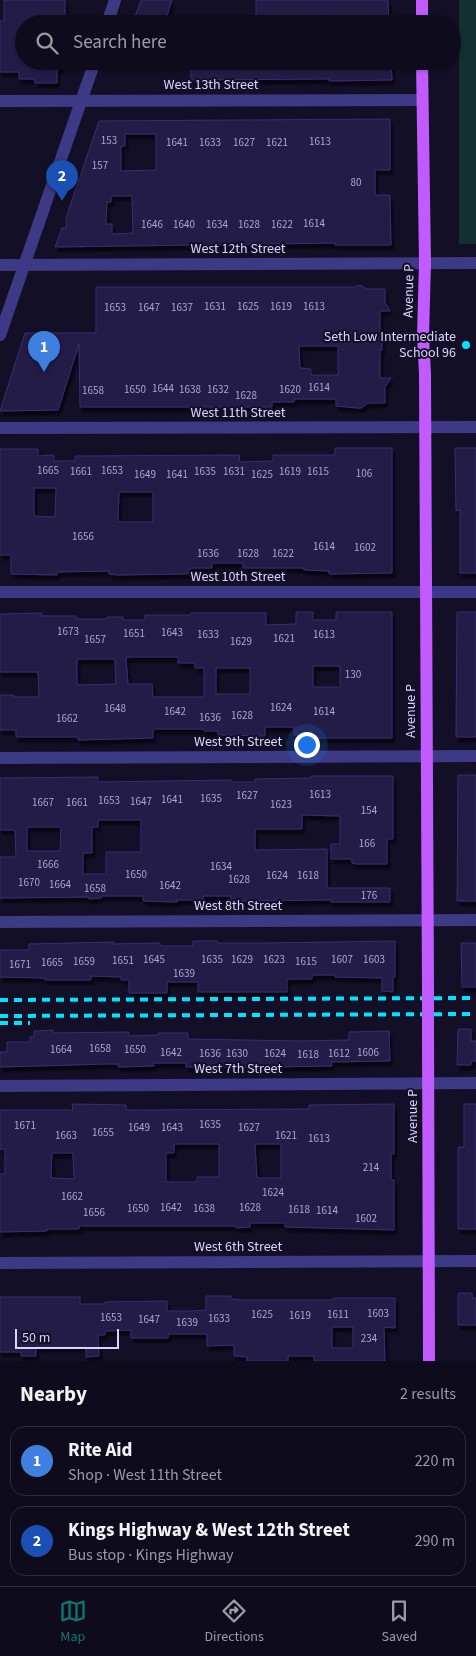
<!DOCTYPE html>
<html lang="en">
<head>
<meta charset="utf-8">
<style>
  :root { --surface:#0e0b1c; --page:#171425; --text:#f1f3f6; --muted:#9b9ba3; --line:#2e2b3b; --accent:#0f766e }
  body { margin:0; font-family:"Source Sans 3",sans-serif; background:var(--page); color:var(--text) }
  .scale { position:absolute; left:15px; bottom:12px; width:104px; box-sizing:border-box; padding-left:5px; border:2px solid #d9d4ff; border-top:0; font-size:14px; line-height:18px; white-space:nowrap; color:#d9d4ff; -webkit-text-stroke:4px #130f26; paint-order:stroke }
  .you { position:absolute; left:306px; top:744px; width:18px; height:18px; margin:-12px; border:4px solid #fff; border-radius:50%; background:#1a73e8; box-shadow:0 0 0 8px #1a73e833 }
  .badge { display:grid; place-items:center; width:32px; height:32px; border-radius:50%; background:var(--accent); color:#fff; font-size:16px; font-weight:700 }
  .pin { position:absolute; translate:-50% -41px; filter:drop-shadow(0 1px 2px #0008) }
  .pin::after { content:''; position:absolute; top:26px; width:18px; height:15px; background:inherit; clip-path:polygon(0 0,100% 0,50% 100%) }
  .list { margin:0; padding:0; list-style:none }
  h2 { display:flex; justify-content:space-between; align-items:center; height:65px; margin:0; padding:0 20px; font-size:21px }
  h2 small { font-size:16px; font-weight:400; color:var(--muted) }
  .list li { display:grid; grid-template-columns:32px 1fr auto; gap:15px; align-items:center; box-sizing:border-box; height:70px; margin:0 10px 10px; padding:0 10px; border:1px solid var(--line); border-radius:15px }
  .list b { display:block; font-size:19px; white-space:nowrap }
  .list p { margin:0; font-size:16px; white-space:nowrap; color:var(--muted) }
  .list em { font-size:16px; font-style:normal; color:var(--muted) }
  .icon { flex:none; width:28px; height:28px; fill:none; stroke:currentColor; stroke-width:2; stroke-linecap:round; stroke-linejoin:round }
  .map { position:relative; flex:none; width:476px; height:1361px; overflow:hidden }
  .search { position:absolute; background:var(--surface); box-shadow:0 1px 4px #0004; left:15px; right:15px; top:15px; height:55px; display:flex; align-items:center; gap:12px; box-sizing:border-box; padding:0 18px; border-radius:28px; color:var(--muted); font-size:19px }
  .sheet { height:225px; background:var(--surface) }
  nav { display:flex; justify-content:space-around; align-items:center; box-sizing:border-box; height:70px; border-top:1px solid var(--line); background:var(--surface); font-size:14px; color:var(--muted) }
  nav a { display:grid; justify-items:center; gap:2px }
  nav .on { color:var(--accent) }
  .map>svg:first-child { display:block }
  .green { fill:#12302f }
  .building { fill:#241b47; stroke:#3b2d73; fill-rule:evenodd; filter:url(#shadow) }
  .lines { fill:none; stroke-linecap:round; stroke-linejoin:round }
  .minor { stroke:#3d3a85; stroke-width:12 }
  .major { stroke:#c25bff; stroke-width:12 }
  .rail { stroke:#00e5ff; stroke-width:4; stroke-dasharray:8 6; stroke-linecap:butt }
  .major-bridge { stroke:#c25bff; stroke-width:12 }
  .poi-dot { fill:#00e5ff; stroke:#130f26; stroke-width:2 }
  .labels { text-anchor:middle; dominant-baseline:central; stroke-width:4; stroke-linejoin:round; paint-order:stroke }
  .number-label { font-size:11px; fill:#aca6d1 }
  .street-label { font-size:14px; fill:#d9d4ff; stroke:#130f26 }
  .poi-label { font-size:14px; fill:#d9d4ff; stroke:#130f26; text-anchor:end }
</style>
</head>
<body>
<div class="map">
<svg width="476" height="1361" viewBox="0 0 476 1361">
  <defs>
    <filter id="shadow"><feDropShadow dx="2.5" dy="4.5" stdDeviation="1" flood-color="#0009"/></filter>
  </defs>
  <rect width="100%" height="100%" fill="#130f26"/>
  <rect class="green" x="459" y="0" width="17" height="244"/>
  <g class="building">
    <path d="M4,0H65V24H24V61H68L57,71V83H35V79H19V72H0V21H4Z"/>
    <path d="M141,0H172L166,19L133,22Z"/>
    <path d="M256,0H388L389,24H328V15L296,16V24H256Z"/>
    <path d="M191,61H391L392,80L329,81V79H318L191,80Z"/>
    <path d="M390,119V170H375V195H390L391,245H335V243L55,247L62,228H66V218L99,121ZM125,134H156V170L121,171V146H125ZM111,196H132L133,233L112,234V224H106L107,202H111Z"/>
    <path d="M360,285L367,289H385V302L390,311H380V333H382V350H380V378H391L385,387V403H368L361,408H357L336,406V399H294V402H272V407H80L79,344L58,410L0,411L25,333H96V287H354ZM299,346H338V375H311V369L300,368Z"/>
    <path d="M335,448H392V573L329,574V571L304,570V568H243V563H212V568H190V573L183,574L116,575L109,574V571L57,572V575L11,574V555H0V449H38V456L54,455V461H75V456H81L239,455L240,462L273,461V455H335ZM34,488H56L55,517L34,516ZM119,492H153V522H118Z"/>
    <path d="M455,448H476V573H460V510L456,511Z"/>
    <path d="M296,612H313V620H336V612H392V738H300V735H294V727H265V736L218,735V731H204V729H153V738L78,740V737H16V730H0V695H14V697H39L38,672H0V614L42,613V616H76V619H107V617H123V620H145V615H191V613H266V625L296,624ZM126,657H178V663H195V668H204V697H153L152,684H128ZM77,659H115L116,684L77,685ZM313,666H340V687H313ZM216,668H250V694H216Z"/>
    <path d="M457,612H476V737H456Z"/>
    <path d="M458,775H476V901H457Z"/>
    <path d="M311,776H393V839H387V864H356L352,863V859H331V844H340V816L302,815V829H255V850L327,849V888H390V902H331V900L231,901V896H203V900H177V902L143,901V896H101V898L89,899V897L0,898V857H16L15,830H0V778L98,777V782L231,780V782H255V779L311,778ZM98,820H141V852H106V874H83V853H92V827H98ZM27,827H61L60,851H27Z"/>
    <path d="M193,941H217V943H267L395,941V977H393V992L382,991V978L335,977V975H312V979H287V992H198V982H167V993H129V980H121V977L91,976V980H45V978L0,977V950H29V944L114,942V944L160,943V946H193Z"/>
    <path d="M461,943H476V987H462Z"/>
    <path d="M458,1029H471V1041H476V1061H471V1065H457Z"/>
    <path d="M53,1030V1033L129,1032V1036L158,1035V1033H188V1039L301,1041L349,1040V1032L389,1031L390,1061L331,1062L332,1066L265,1067H186V1063H153L154,1066L118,1067V1064H107L0,1067V1052H7V1042H30V1037H34V1031Z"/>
    <path d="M72,1104L126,1105V1110H144L309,1109V1105L394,1104V1154L391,1153V1180H394V1230L285,1227V1223H250V1227L236,1228V1226H79V1229H47V1231L0,1232V1174H5V1149H0V1110H73ZM174,1144H219V1177H197V1182H166V1153H174ZM255,1144H281V1178H257ZM52,1153H73L74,1179L51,1178Z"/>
    <path d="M464,1104H476V1229H458V1147H464Z"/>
    <path d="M458,1293H472V1298H476V1325H458Z"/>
    <path d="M206,1296H231V1299L241,1300H333V1298H395V1328L384,1327L385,1361H314V1356H288V1361H247V1357L234,1356V1345L207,1346V1334H168V1338H131V1330L105,1331V1335H98L99,1356L86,1357V1347H36V1356H21V1352H0V1297H80V1304H105V1302L167,1301V1311H193L206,1310ZM332,1327H353V1348H332Z"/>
  </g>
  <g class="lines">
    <g class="minor">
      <path d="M107,24L115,0"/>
      <path d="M0,101L422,100"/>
      <path d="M0,265L476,263"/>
      <path d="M0,335L95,61"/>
      <path d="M0,428L476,427"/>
      <path d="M0,592H476"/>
      <path d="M0,758L476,756"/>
      <path d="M0,922L476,920"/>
      <path d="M0,1086L476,1083"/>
      <path d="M0,1263L476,1261"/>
    </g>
    <g class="major">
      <path d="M422,0V24"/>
      <path d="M422,61L425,263L423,336L425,374L428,991"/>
      <path d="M428,1028L429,1361"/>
    </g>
    <g class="rail">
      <path d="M0,1000L476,998"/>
      <path d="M0,1016L476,1014"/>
      <path d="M0,1023H30"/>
    </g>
    <path class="major-bridge" d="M428,991V1028"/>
  </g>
  <circle class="poi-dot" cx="466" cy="345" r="5"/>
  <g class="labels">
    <g class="number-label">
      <text x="109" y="140">153</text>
      <text x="320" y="141">1613</text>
      <text x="177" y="142">1641</text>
      <text x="210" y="142">1633</text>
      <text x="244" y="142">1627</text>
      <text x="277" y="142">1621</text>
      <text x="100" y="165">157</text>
      <text x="356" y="182">80</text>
      <text x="314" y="223">1614</text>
      <text x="152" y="224">1646</text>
      <text x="184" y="224">1640</text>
      <text x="217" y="224">1634</text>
      <text x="249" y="224">1628</text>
      <text x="282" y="224">1622</text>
      <text x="215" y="306">1631</text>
      <text x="248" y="306">1625</text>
      <text x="281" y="306">1619</text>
      <text x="314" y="306">1613</text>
      <text x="115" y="307">1653</text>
      <text x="149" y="307">1647</text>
      <text x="182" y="307">1637</text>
      <text x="319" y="387">1614</text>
      <text x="163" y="388">1644</text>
      <text x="135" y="389">1650</text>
      <text x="190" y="389">1638</text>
      <text x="218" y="389">1632</text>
      <text x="290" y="389">1620</text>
      <text x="93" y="390">1658</text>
      <text x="246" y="395">1628</text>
      <text x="48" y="470">1665</text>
      <text x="112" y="470">1653</text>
      <text x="81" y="471">1661</text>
      <text x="205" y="471">1635</text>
      <text x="234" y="471">1631</text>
      <text x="290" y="471">1619</text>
      <text x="318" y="471">1615</text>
      <text x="364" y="473">106</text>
      <text x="145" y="474">1649</text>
      <text x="177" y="474">1641</text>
      <text x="262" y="474">1625</text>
      <text x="83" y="536">1656</text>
      <text x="324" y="546">1614</text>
      <text x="365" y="547">1602</text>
      <text x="208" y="553">1636</text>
      <text x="248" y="553">1628</text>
      <text x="283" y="553">1622</text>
      <text x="68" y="631">1673</text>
      <text x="172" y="632">1643</text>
      <text x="134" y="633">1651</text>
      <text x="208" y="634">1633</text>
      <text x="324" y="634">1613</text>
      <text x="284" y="638">1621</text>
      <text x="95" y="639">1657</text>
      <text x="241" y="641">1629</text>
      <text x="353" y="674">130</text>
      <text x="281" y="707">1624</text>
      <text x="115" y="708">1648</text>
      <text x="175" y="711">1642</text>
      <text x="324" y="711">1614</text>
      <text x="242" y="715">1628</text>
      <text x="210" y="717">1636</text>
      <text x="67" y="718">1662</text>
      <text x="320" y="794">1613</text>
      <text x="247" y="795">1627</text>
      <text x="211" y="798">1635</text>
      <text x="172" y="799">1641</text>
      <text x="109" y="800">1653</text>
      <text x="141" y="801">1647</text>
      <text x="43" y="802">1667</text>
      <text x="77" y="802">1661</text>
      <text x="281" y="804">1623</text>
      <text x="369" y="810">154</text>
      <text x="367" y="843">166</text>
      <text x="48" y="864">1666</text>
      <text x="221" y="866">1634</text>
      <text x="136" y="874">1650</text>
      <text x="277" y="875">1624</text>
      <text x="308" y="875">1618</text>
      <text x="239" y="879">1628</text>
      <text x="29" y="882">1670</text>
      <text x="60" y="884">1664</text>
      <text x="170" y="885">1642</text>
      <text x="95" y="888">1658</text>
      <text x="369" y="895">176</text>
      <text x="154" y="959">1645</text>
      <text x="212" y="959">1635</text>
      <text x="242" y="959">1629</text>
      <text x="274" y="959">1623</text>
      <text x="342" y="959">1607</text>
      <text x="374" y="959">1603</text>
      <text x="123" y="960">1651</text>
      <text x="84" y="961">1659</text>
      <text x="306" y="961">1615</text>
      <text x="52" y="962">1665</text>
      <text x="20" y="964">1671</text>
      <text x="184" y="973">1639</text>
      <text x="100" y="1048">1658</text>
      <text x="61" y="1049">1664</text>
      <text x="135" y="1049">1650</text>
      <text x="171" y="1052">1642</text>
      <text x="368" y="1052">1606</text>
      <text x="210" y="1053">1636</text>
      <text x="237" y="1053">1630</text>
      <text x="275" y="1053">1624</text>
      <text x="339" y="1053">1612</text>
      <text x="308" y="1054">1618</text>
      <text x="210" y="1124">1635</text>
      <text x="25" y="1125">1671</text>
      <text x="139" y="1127">1649</text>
      <text x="172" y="1127">1643</text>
      <text x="249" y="1127">1627</text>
      <text x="103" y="1132">1655</text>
      <text x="66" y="1135">1663</text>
      <text x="286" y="1135">1621</text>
      <text x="319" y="1138">1613</text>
      <text x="371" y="1167">214</text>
      <text x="273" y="1192">1624</text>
      <text x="72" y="1196">1662</text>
      <text x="171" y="1207">1642</text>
      <text x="250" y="1207">1628</text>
      <text x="138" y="1208">1650</text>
      <text x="204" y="1208">1638</text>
      <text x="299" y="1209">1618</text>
      <text x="327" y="1210">1614</text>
      <text x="94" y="1212">1656</text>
      <text x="366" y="1218">1602</text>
      <text x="378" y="1313">1603</text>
      <text x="262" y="1314">1625</text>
      <text x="338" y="1314">1611</text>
      <text x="300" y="1315">1619</text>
      <text x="111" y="1317">1653</text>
      <text x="219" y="1318">1633</text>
      <text x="149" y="1319">1647</text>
      <text x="187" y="1322">1639</text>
      <text x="369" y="1338">234</text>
    </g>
    <g class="street-label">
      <text x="211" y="85">West 13th Street</text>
      <text x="238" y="249">West 12th Street</text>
      <text transform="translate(409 291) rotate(-89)">Avenue P</text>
      <text x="238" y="413">West 11th Street</text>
      <text x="238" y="577">West 10th Street</text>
      <text transform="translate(411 711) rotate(-90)">Avenue P</text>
      <text x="238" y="742">West 9th Street</text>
      <text x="238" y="906">West 8th Street</text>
      <text x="238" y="1069">West 7th Street</text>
      <text transform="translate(413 1116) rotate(-90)">Avenue P</text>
      <text x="238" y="1247">West 6th Street</text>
    </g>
    <g class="poi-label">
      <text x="456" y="337">Seth Low Intermediate<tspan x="456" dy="16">School 96</tspan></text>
    </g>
  </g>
</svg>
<div class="scale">50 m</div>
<div class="you"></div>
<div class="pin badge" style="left:44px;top:372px;background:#3f7fe0">1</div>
<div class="pin badge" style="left:62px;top:201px;background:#1a4fb4">2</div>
<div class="search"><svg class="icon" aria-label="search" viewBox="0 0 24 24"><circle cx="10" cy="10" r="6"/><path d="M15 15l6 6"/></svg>Search here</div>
</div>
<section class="sheet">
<h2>Nearby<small>2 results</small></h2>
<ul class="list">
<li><span class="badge" style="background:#3f7fe0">1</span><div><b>Rite Aid</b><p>Shop · West 11th Street</p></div><em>220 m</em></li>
<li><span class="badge" style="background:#1a4fb4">2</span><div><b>Kings Highway &amp; West 12th Street</b><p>Bus stop · Kings Highway</p></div><em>290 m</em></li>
</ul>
</section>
<nav>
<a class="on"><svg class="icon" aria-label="map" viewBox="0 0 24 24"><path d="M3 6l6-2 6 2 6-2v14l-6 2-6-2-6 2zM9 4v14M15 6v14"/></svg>Map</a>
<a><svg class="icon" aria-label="directions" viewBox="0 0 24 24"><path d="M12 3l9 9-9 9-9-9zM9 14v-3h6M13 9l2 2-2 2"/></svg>Directions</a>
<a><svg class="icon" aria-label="saved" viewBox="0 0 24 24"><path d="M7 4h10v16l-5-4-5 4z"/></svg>Saved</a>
</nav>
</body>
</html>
